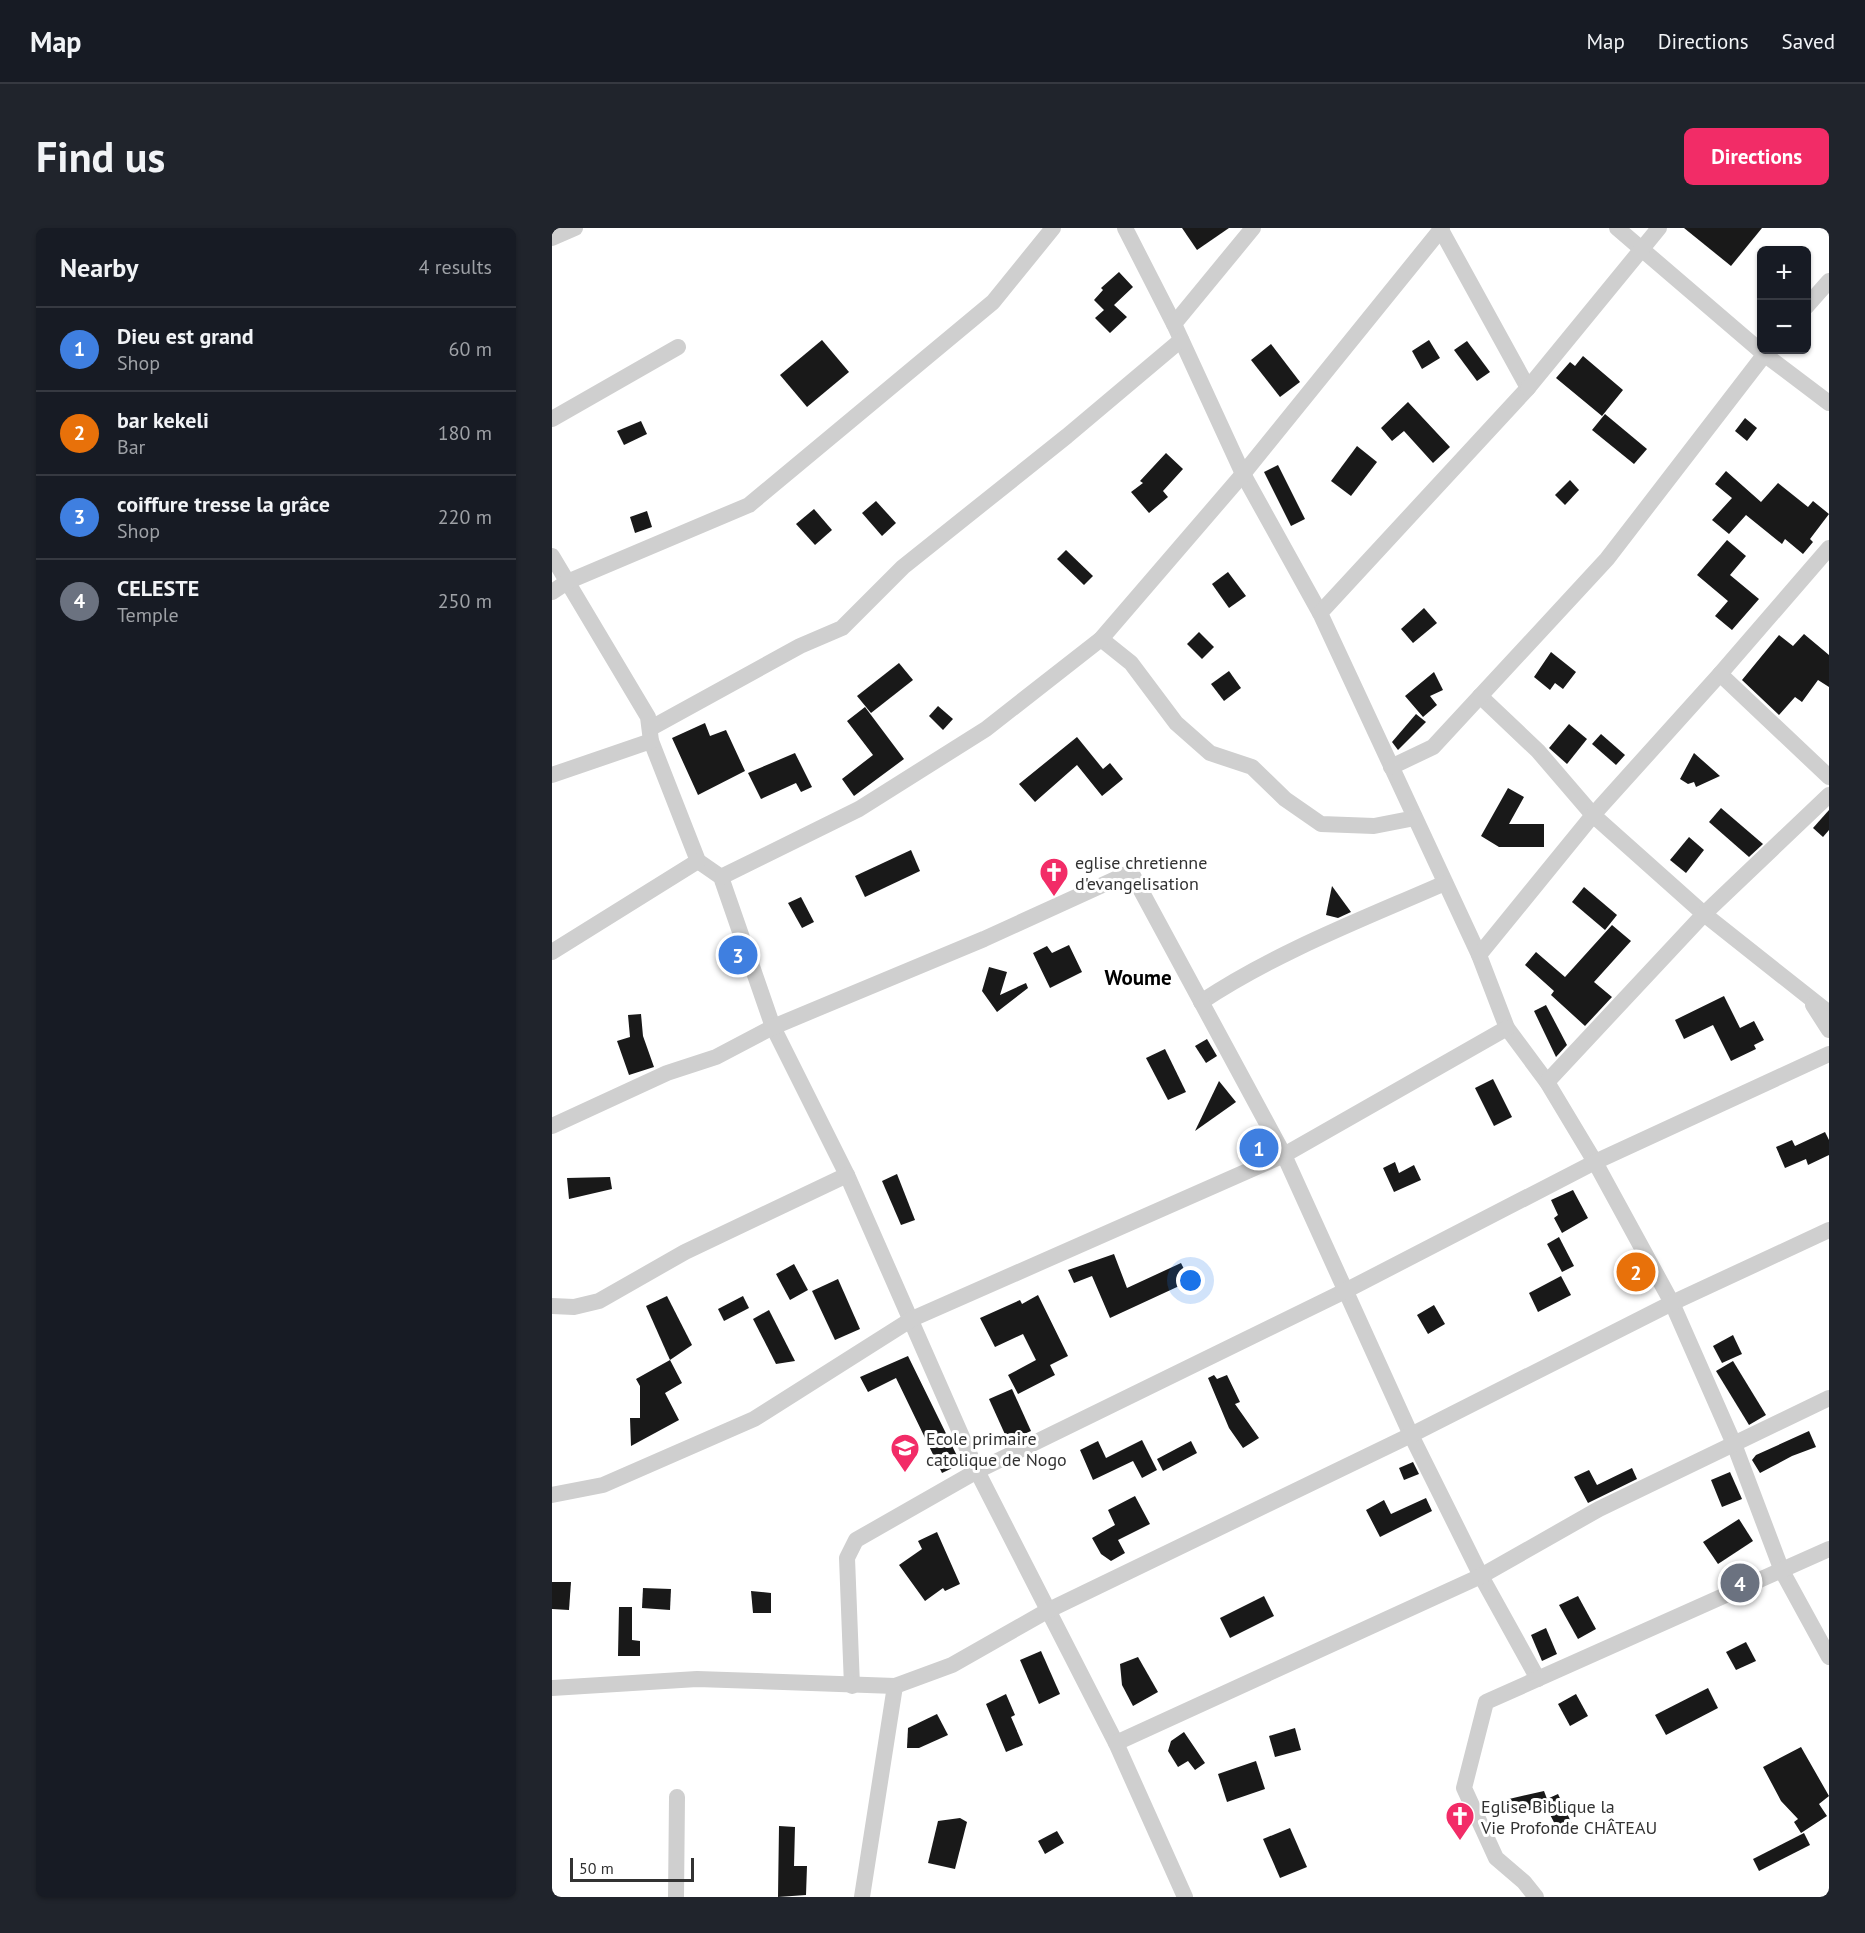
<!DOCTYPE html>
<html lang="en">
<head>
<meta charset="utf-8">
<style>
  :root { --surface:#171b24; --page:#20242c; --text:#f1f3f6; --muted:#9ea1a6; --line:#363941; --accent:#f22c67 }
  body { margin:0; font-family:"PT Sans",sans-serif; background:var(--page); color:var(--text) }
  .controls { position:absolute; right:18px; top:18px; display:grid; overflow:hidden; border-radius:9px; box-shadow:0 2px 4px #0004 }
  .controls button { width:54px; height:54px; display:grid; place-items:center; padding:0; border:0; border-bottom:2px solid var(--line); background:var(--surface); color:var(--text); font:30px sans-serif }
  .scale { position:absolute; left:18px; bottom:15px; width:124px; box-sizing:border-box; padding-left:6px; border:3px solid #323232; border-top:0; font-size:16px; line-height:21px; white-space:nowrap; color:#323232; -webkit-text-stroke:4px #fff; paint-order:stroke }
  .you { position:absolute; left:639px; top:1053px; width:21px; height:21px; margin:-15px; border:4px solid #fff; border-radius:50%; background:#1a73e8; box-shadow:0 0 0 9px #1a73e833 }
  .badge { display:grid; place-items:center; width:39px; height:39px; border-radius:50%; background:var(--accent); color:#fff; font-size:20px; font-weight:700 }
  .pin { position:absolute; translate:-50% -50%; border:3px solid #fff; box-shadow:0 2px 6px #0006 }
  .list { margin:0; padding:0; list-style:none }
  h2 { display:flex; justify-content:space-between; align-items:center; height:78px; margin:0; padding:0 24px; font-size:26px }
  h2 small { font-size:20px; font-weight:400; color:var(--muted) }
  .list li { display:grid; grid-template-columns:39px 1fr auto; gap:18px; align-items:center; box-sizing:border-box; height:84px; padding:0 24px; border-top:2px solid var(--line) }
  .list b { display:block; font-size:22px; white-space:nowrap }
  .list p { margin:0; font-size:20px; white-space:nowrap; color:var(--muted) }
  .list em { font-size:20px; font-style:normal; color:var(--muted) }
  .map { position:relative; flex:none; width:1277px; height:1669px; overflow:hidden; border-radius:9px }
  header { display:flex; align-items:center; gap:36px; box-sizing:border-box; height:84px; padding:0 30px; background:var(--surface); border-bottom:2px solid var(--line) }
  header strong { font-size:28px }
  nav { display:flex; gap:33px; margin-inline-start:auto; font-size:21px }
  .intro { display:flex; align-items:center; justify-content:space-between; box-sizing:border-box; height:144px; padding:0 36px }
  h1 { margin:0; font-size:42px }
  .button { padding:15px 27px; border-radius:9px; background:var(--accent); color:#fff; font-size:21px; font-weight:700 }
  main { display:flex; gap:36px; padding:0 36px }
  aside { flex:1; background:var(--surface); border-radius:9px; box-shadow:0 2px 4px #0004 }
  .map>svg:first-child { display:block }
  .building { fill:#191919 }
  .lines { fill:none; stroke-linecap:round; stroke-linejoin:round }
  .street { stroke:#cfcfcf; stroke-width:16 }
  .labels { text-anchor:middle; dominant-baseline:central; stroke-width:6; stroke-linejoin:round; paint-order:stroke }
  .poi-label { font-size:18px; fill:#323232; stroke:#fff; text-anchor:start }
  .quarter-label { font-size:21px; font-weight:bold; fill:#000; stroke:#fff }
</style>
</head>
<body>
<header>
<strong>Map</strong>
<nav><a>Map</a><a>Directions</a><a>Saved</a></nav>
</header>
<div class="intro"><h1>Find us</h1><a class="button">Directions</a></div>
<main>
<aside>
<h2>Nearby<small>4 results</small></h2>
<ul class="list">
<li><span class="badge" style="background:#3f7fe0">1</span><div><b>Dieu est grand</b><p>Shop</p></div><em>60 m</em></li>
<li><span class="badge" style="background:#e8710a">2</span><div><b>bar kekeli</b><p>Bar</p></div><em>180 m</em></li>
<li><span class="badge" style="background:#3f7fe0">3</span><div><b>coiffure tresse la grâce</b><p>Shop</p></div><em>220 m</em></li>
<li><span class="badge" style="background:#6b7280">4</span><div><b>CELESTE</b><p>Temple</p></div><em>250 m</em></li>
</ul>
</aside>
<div class="map">
<svg width="1277" height="1669" viewBox="0 0 1277 1669">
  <rect width="100%" height="100%" fill="#fff"/>
  <g class="building">
    <path d="M630,0H677L645,22Z"/>
    <path d="M1132,0H1210L1179,38Z"/>
    <path d="M567,44L581,59L562,77L575,89L558,105L543,90L552,82L542,72L551,62L549,60Z"/>
    <path d="M270,112L297,144L255,179L228,147Z"/>
    <path d="M877,112L888,130L870,141L860,123Z"/>
    <path d="M915,113L938,144L925,153L902,122Z"/>
    <path d="M719,116L748,154L728,169L699,132Z"/>
    <path d="M1031,128L1071,162L1050,188L1004,150L1018,134L1023,138Z"/>
    <path d="M856,174L898,219L881,235L852,203L840,213L829,200Z"/>
    <path d="M1053,186L1095,221L1082,236L1040,202Z"/>
    <path d="M1193,190L1205,200L1195,213L1183,203Z"/>
    <path d="M89,193L95,206L72,217L65,203Z"/>
    <path d="M805,218L825,234L799,268L779,253Z"/>
    <path d="M614,225L631,241L611,263L616,269L597,285L579,264L591,255L588,253Z"/>
    <path d="M726,237L753,291L739,298L712,244Z"/>
    <path d="M1174,243L1209,274L1226,255L1256,279L1261,273L1277,286L1258,311L1261,314L1251,326L1233,311L1230,316L1194,287L1177,306L1160,292L1180,270L1163,256Z"/>
    <path d="M1018,252L1027,262L1013,277L1003,267Z"/>
    <path d="M324,273L344,295L330,308L310,285Z"/>
    <path d="M262,281L280,302L263,317L244,296Z"/>
    <path d="M95,283L100,299L83,305L78,289Z"/>
    <path d="M1175,312L1194,328L1178,347L1207,371L1180,402L1163,388L1176,373L1145,347Z"/>
    <path d="M514,322L541,348L532,357L505,331Z"/>
    <path d="M676,344L694,368L677,380L660,356Z"/>
    <path d="M872,380L885,395L861,415L849,401Z"/>
    <path d="M647,404L662,419L650,431L635,416Z"/>
    <path d="M1252,406L1277,427V459L1266,452L1250,474L1243,469L1227,487L1190,452L1227,407L1241,418Z"/>
    <path d="M999,424L1024,444L1011,461L1003,455L998,462L982,449Z"/>
    <path d="M347,435L361,452L319,485L305,468Z"/>
    <path d="M677,443L689,460L672,473L659,456Z"/>
    <path d="M882,444L891,462L878,468L885,477L871,489L853,468Z"/>
    <path d="M386,478L401,491L391,502L377,488Z"/>
    <path d="M313,479L352,531L302,568L290,551L321,527L295,493Z"/>
    <path d="M864,486L874,494L846,522L840,514Z"/>
    <path d="M153,495L158,508L174,502L193,543L146,567L120,510Z"/>
    <path d="M1017,496L1035,511L1015,536L997,520Z"/>
    <path d="M1049,506L1073,527L1064,537L1040,516Z"/>
    <path d="M525,509L551,541L558,535L571,551L550,568L525,537L483,574L467,556Z"/>
    <path d="M243,525L260,559L249,564L244,555L209,571L196,545Z"/>
    <path d="M1142,525L1168,548L1144,559L1142,554L1136,556L1128,551Z"/>
    <path d="M956,560L972,569L957,596H992V619H947L929,608Z"/>
    <path d="M1169,580L1211,616L1197,629L1157,594Z"/>
    <path d="M1277,582V602L1271,609L1261,600Z"/>
    <path d="M1137,609L1152,622L1134,645L1118,632Z"/>
    <path d="M359,622L368,643L313,669L303,648Z"/>
    <path d="M780,658L799,684L786,690L774,687Z"/>
    <path d="M1032,659L1065,687L1053,702L1020,674Z"/>
    <path d="M249,669L262,694L250,700L236,675Z"/>
    <path d="M1060,697L1079,713L1042,754L1060,769L1033,798L999,767L1002,763L973,737L984,724L1013,749Z"/>
    <path d="M517,717L530,744L498,760L481,725L495,718L500,725Z"/>
    <path d="M437,739L455,744L448,767L474,755L476,760L445,784L430,763Z"/>
    <path d="M1172,768L1188,800L1202,793L1212,812L1202,817L1204,821L1179,833L1161,797L1132,811L1123,792Z"/>
    <path d="M994,777L1015,817L1004,829L982,783Z"/>
    <path d="M89,786L91,808L102,839L77,847L65,813L78,809L76,787Z"/>
    <path d="M655,811L665,828L654,835L643,818Z"/>
    <path d="M613,821L634,864L616,872L594,830Z"/>
    <path d="M941,851L960,889L942,898L923,860Z"/>
    <path d="M667,853L684,874L643,903Z"/>
    <path d="M1273,904L1277,912V927L1256,937L1254,931L1233,940L1224,919L1240,912L1243,918Z"/>
    <path d="M843,934L847,945L862,937L869,952L842,964L831,940Z"/>
    <path d="M345,946L363,992L349,997L330,953Z"/>
    <path d="M58,949L60,961L17,971L15,950Z"/>
    <path d="M1021,962L1036,990L1010,1005L1002,990L1006,987L999,972Z"/>
    <path d="M1007,1009L1022,1038L1010,1044L995,1016Z"/>
    <path d="M562,1026L575,1060L629,1035L638,1053L558,1090L540,1048L522,1055L516,1042Z"/>
    <path d="M242,1036L256,1062L238,1072L224,1046Z"/>
    <path d="M1009,1048L1019,1067L986,1084L977,1065Z"/>
    <path d="M286,1051L308,1101L283,1112L260,1063Z"/>
    <path d="M486,1067L516,1128L498,1137L503,1147L466,1166L456,1147L484,1132L471,1106L443,1119L428,1090L468,1072L470,1076Z"/>
    <path d="M115,1068L140,1117L118,1132L94,1078Z"/>
    <path d="M191,1068L197,1080L172,1093L166,1081Z"/>
    <path d="M882,1077L893,1096L876,1106L865,1087Z"/>
    <path d="M217,1082L243,1133L224,1136L201,1091Z"/>
    <path d="M1181,1107L1190,1126L1170,1135L1161,1118Z"/>
    <path d="M356,1128L409,1236L390,1245L344,1150L316,1164L308,1149Z"/>
    <path d="M118,1132L130,1155L113,1165L127,1192L79,1218L78,1190H88V1158L84,1151Z"/>
    <path d="M1181,1133L1214,1187L1197,1197L1164,1143Z"/>
    <path d="M662,1147L665,1151L675,1147L688,1174L683,1176L707,1210L691,1220L677,1200L656,1150Z"/>
    <path d="M460,1161L479,1203L456,1213L437,1171Z"/>
    <path d="M1257,1203L1264,1219L1240,1228L1208,1245L1200,1232L1204,1227Z"/>
    <path d="M590,1212L605,1242L590,1250L581,1233L541,1252L528,1222L546,1213L554,1230Z"/>
    <path d="M639,1213L645,1225L611,1243L605,1231Z"/>
    <path d="M861,1234L867,1246L852,1252L847,1240Z"/>
    <path d="M1080,1240L1085,1251L1036,1275L1022,1249L1037,1242L1045,1257Z"/>
    <path d="M1178,1244L1190,1271L1170,1279L1159,1252Z"/>
    <path d="M583,1268L598,1296L566,1312L573,1325L559,1333L549,1326L540,1310L563,1297L556,1282Z"/>
    <path d="M874,1270L880,1283L828,1309L814,1282L832,1272L839,1286Z"/>
    <path d="M1187,1291L1201,1313L1166,1336L1151,1314Z"/>
    <path d="M385,1304L408,1356L393,1363L391,1360L373,1373L347,1337L370,1321L366,1313Z"/>
    <path d="M0,1354H19L17,1382L0,1381Z"/>
    <path d="M91,1360L119,1361L118,1382L90,1380Z"/>
    <path d="M199,1363L219,1365V1385H201Z"/>
    <path d="M712,1368L722,1388L678,1410L668,1390Z"/>
    <path d="M1026,1368L1044,1401L1026,1411L1007,1377Z"/>
    <path d="M67,1379H80V1412L88,1413V1428H66Z"/>
    <path d="M994,1400L1005,1426L990,1433L979,1407Z"/>
    <path d="M1194,1414L1204,1433L1184,1442L1174,1424Z"/>
    <path d="M489,1423L508,1466L487,1476L468,1432Z"/>
    <path d="M586,1429L606,1464L581,1478L570,1457L568,1436Z"/>
    <path d="M1156,1460L1166,1480L1114,1507L1103,1487Z"/>
    <path d="M454,1466L463,1487L459,1489L471,1517L454,1524L434,1476Z"/>
    <path d="M1024,1466L1036,1488L1018,1498L1006,1476Z"/>
    <path d="M385,1486L396,1507L367,1520H355L356,1500Z"/>
    <path d="M743,1500L749,1522L723,1529L717,1508Z"/>
    <path d="M632,1504L653,1535L643,1542L636,1533L626,1539L616,1523L619,1513Z"/>
    <path d="M1249,1519L1277,1568L1267,1576L1275,1588L1249,1605L1242,1594L1246,1591L1229,1573L1211,1539Z"/>
    <path d="M704,1533L713,1561L675,1574L666,1546Z"/>
    <path d="M992,1563L995,1571L1006,1566L1020,1596L1006,1602L994,1579L960,1585L957,1571Z"/>
    <path d="M408,1590L415,1594L403,1641L376,1635L386,1593Z"/>
    <path d="M227,1598L243,1599L242,1638H255L254,1667L226,1669Z"/>
    <path d="M738,1600L755,1639L728,1650L711,1611Z"/>
    <path d="M505,1603L512,1615L493,1626L486,1613Z"/>
    <path d="M1252,1605L1258,1617L1207,1643L1201,1631Z"/>
  </g>
  <g class="lines">
    <g class="street">
      <path d="M573,0L622,96L691,246L768,385"/>
      <path d="M888,0L976,160L768,385L927,727L955,800L995,854L1043,934L1120,1075L1182,1216L1230,1343L1277,1429"/>
      <path d="M1065,0L1212,126L1277,175"/>
      <path d="M0,10L23,0"/>
      <path d="M1254,79L1277,53"/>
      <path d="M622,96L701,0"/>
      <path d="M976,160L1107,0"/>
      <path d="M0,191L126,119"/>
      <path d="M0,328L96,489L99,513L146,633L169,649L221,799L295,947L425,1243L564,1515L633,1669"/>
      <path d="M0,364L15,354L197,277L441,74L501,0"/>
      <path d="M549,411L579,435L624,495L658,525L700,539L733,571L769,596L822,598L863,590"/>
      <path d="M1168,446L1277,549"/>
      <path d="M928,468L986,523L1041,587L1152,686L1277,785"/>
      <path d="M99,500L248,418L290,400L351,339L515,208L629,112"/>
      <path d="M839,539L881,519L1055,331L1216,122"/>
      <path d="M0,547L99,513"/>
      <path d="M169,649L307,581L434,501L549,411L691,246L890,0"/>
      <path d="M0,724L146,633"/>
      <path d="M927,727L1041,587L1168,446L1277,320"/>
      <path d="M649,774C724,724 811,691 893,655"/>
      <path d="M1261,777L1277,802"/>
      <path d="M995,854L1152,686L1277,567"/>
      <path d="M0,898L115,845L164,829L221,799L432,711L579,644L732,927L859,1207L929,1348L986,1451"/>
      <path d="M0,1078L22,1079L47,1073L133,1024L295,947"/>
      <path d="M0,1267L51,1257L202,1191L360,1091L732,927L955,800"/>
      <path d="M300,1458L295,1330L304,1312L425,1243L795,1062L1043,934L1277,826"/>
      <path d="M0,1460L145,1451L343,1458L400,1437L495,1383L859,1207L1120,1075L1277,1002"/>
      <path d="M564,1515L929,1348L1047,1281L1277,1170"/>
      <path d="M124,1669L125,1569"/>
      <path d="M310,1669L343,1458"/>
      <path d="M984,1669L972,1654L944,1630L912,1560L934,1474L1277,1321"/>
    </g>
  </g>
  <defs>
    <g id="church-pin" transform="scale(1.5)"><path d="M0 17L-7.5 6A9.5 9.5 0 1 1 7.5 6Z" fill="#f22c67" stroke="#fff"/><path d="M-1.2-6h2.4v3.5h3.3v2.4h-3.3V6h-2.4V-.1h-3.3v-2.4h3.3Z" fill="#fff"/></g>
    <g id="school-pin" transform="scale(1.5)"><path d="M0 17L-7.5 6A9.5 9.5 0 1 1 7.5 6Z" fill="#f22c67" stroke="#fff"/><path d="M0-5L7-2L0 1L-7-2ZM-4 1L0 2.5L4 1V4Q0 6-4 4Z" fill="#fff"/></g>
  </defs>
  <g fill-rule="evenodd">
    <use href="#church-pin" x="502" y="644"/>
    <use href="#school-pin" x="353" y="1220"/>
    <use href="#church-pin" x="908" y="1588"/>
  </g>
  <g class="labels">
    <g class="poi-label">
      <text x="523" y="634">eglise chretienne<tspan x="523" dy="21">d'evangelisation</tspan></text>
      <text x="374" y="1210">Ecole primaire<tspan x="374" dy="21">catolique de Nogo</tspan></text>
      <text x="929" y="1578">Eglise Biblique la<tspan x="929" dy="21">Vie Profonde CHÂTEAU</tspan></text>
    </g>
    <g class="quarter-label">
      <text x="586" y="749">Woume</text>
    </g>
  </g>
</svg>
<div class="controls">
<button>+</button>
<button>−</button>
</div>
<div class="scale">50 m</div>
<div class="you"></div>
<div class="pin badge" style="left:707px;top:920px;background:#3f7fe0">1</div>
<div class="pin badge" style="left:1084px;top:1044px;background:#e8710a">2</div>
<div class="pin badge" style="left:186px;top:727px;background:#3f7fe0">3</div>
<div class="pin badge" style="left:1188px;top:1355px;background:#6b7280">4</div>
</div>
</main>
</body>
</html>
